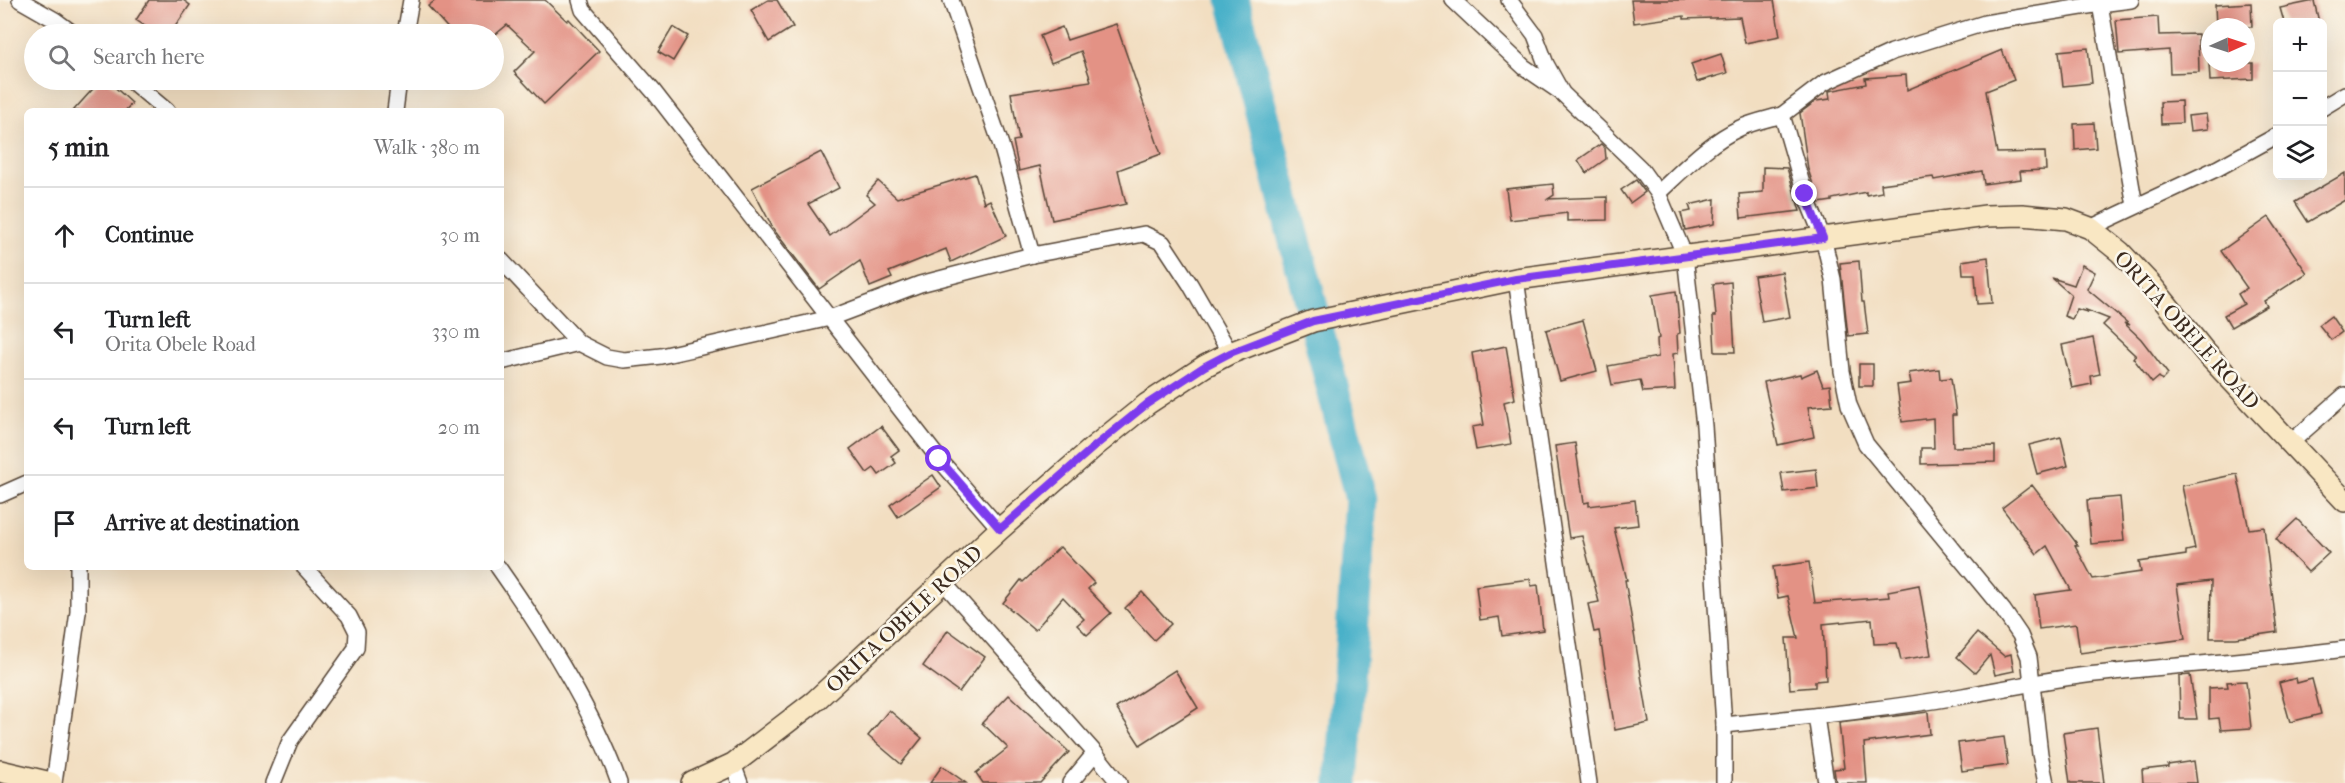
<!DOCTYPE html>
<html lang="en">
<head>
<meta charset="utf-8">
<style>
  :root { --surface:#fff; --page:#f2f2f2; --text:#202124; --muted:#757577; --line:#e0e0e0 }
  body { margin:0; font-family:"IM FELL French Canon",serif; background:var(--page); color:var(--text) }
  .controls { position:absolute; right:18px; top:18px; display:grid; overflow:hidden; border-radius:9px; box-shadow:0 6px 24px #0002 }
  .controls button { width:54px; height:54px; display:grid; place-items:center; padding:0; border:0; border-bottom:2px solid var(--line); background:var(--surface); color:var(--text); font:30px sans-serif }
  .compass { position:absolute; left:2201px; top:18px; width:54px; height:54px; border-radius:50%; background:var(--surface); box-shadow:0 6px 24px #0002; rotate:87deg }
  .stop { position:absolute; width:18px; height:18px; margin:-14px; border:4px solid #7c3aed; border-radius:50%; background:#fff }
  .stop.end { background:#7c3aed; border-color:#fff; box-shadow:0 2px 6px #0008 }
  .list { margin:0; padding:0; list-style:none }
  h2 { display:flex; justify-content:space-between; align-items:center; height:78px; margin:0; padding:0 24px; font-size:26px }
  h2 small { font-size:20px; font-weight:400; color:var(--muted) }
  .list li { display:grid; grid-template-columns:39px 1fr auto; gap:18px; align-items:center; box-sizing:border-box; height:96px; padding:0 24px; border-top:2px solid var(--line) }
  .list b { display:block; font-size:22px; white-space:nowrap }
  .list p { margin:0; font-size:20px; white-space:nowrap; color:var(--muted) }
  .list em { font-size:20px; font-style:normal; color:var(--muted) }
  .icon { flex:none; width:33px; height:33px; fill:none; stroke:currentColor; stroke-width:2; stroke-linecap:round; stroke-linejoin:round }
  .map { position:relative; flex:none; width:2345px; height:783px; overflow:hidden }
  .search { position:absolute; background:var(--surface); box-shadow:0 6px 24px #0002; left:24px; top:24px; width:480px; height:66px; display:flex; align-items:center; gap:15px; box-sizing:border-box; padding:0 21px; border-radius:33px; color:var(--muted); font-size:22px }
  .panel { position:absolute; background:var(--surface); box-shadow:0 6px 24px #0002; left:24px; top:108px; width:480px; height:462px; border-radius:9px }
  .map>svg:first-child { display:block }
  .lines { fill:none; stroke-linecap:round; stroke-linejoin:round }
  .river { stroke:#4ab1c9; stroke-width:33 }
  .building { fill:#e39285 }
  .street-casing { stroke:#564536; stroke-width:18 }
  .secondary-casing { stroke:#564536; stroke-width:24 }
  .street { stroke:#fff; stroke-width:15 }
  .secondary { stroke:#f9e7c3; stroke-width:21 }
  .route { stroke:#7c3aed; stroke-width:8 }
  .labels { text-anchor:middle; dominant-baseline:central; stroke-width:5; stroke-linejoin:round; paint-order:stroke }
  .street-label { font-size:21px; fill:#3b2a1e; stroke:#fbf7ec }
</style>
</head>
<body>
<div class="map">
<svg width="2345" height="783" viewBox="0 0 2345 783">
  <rect width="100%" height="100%" fill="#fbf7ec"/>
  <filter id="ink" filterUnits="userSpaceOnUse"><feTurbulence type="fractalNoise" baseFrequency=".0167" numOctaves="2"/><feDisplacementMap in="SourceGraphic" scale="12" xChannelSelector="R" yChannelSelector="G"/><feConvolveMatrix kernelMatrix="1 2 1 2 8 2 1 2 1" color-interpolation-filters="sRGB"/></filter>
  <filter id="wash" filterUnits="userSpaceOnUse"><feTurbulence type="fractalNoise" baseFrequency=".008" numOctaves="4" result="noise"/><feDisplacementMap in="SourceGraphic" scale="24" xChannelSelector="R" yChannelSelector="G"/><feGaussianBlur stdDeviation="1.35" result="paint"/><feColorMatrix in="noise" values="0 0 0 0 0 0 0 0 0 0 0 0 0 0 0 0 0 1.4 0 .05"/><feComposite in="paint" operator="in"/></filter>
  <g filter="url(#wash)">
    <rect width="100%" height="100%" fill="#f2dec1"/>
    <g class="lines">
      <path class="river" d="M1233,0L1361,499L1342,783"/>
    </g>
    <g id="blocks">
      <g class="building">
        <path d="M149,0H183L190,5L170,34H157L136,20Z"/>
        <path d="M436,0H545L567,21L569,19L599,51L544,104L514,72L535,51L507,25L496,34H453L428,6Z"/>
        <path d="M768,0H777L793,27L769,42L751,10Z"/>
        <path d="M1631,0H1774L1780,36L1745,43L1740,17L1684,19V16L1634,23Z"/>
        <path d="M2314,1L2319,22H2284L2280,8Z"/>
        <path d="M2251,3L2252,27H2216L2215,5Z"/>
        <path d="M2158,17L2159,35L2198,34L2199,72L2170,73L2169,50L2119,54L2116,20Z"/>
        <path d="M1116,24L1161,154L1118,170L1126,204L1052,220L1040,166L1019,171L1013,141L1019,140L1011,93L1091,81L1081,51L1051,63L1040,36L1062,27L1067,40Z"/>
        <path d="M673,27L688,36L673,61L658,52Z"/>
        <path d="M2088,48L2092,83L2063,86L2059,51Z"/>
        <path d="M2002,50L2014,80L1986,91L1997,153L2045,152L2046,170L2020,171L2021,179L1984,184L1982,171L1934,180L1933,177L1881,184L1882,192L1866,195V192L1832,199V201L1819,203L1808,169L1800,113L1816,101L1830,99L1829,91L1866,84L1865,78L1906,75L1907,90Z"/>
        <path d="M1721,54L1727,73L1697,82L1691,64Z"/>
        <path d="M2209,63H2253V79L2210,81Z"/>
        <path d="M101,80H107L132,103L125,111H73Z"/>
        <path d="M2181,101L2182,123L2161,124L2160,102Z"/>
        <path d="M2206,114L2208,129L2190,131L2188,116Z"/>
        <path d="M2094,123L2096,148L2075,150L2074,124Z"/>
        <path d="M1601,144L1605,148L1606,159L1586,173L1578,160Z"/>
        <path d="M821,152L839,188L808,204L830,236L875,203L866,195L878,181L897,198L975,174L984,203L990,200L1006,236L951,262L946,249L889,272L892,278L870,287L860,261L819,289L774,230L752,188Z"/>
        <path d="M1763,167L1787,168L1800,211L1741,218L1739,194L1763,192Z"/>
        <path d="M2345,173V200L2308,222L2295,202Z"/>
        <path d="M1636,180L1645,192L1630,203L1621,190Z"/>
        <path d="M1553,184L1554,195L1548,199L1607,197V220L1567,221V213L1510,220L1506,189Z"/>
        <path d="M1715,199L1714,224L1685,230L1681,213L1691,211L1689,205Z"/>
        <path d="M2269,217L2307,273L2264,301L2267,306L2231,327L2224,315L2244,304L2238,294L2247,288L2221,251Z"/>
        <path d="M1988,257L1992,303L1977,304L1975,274H1963L1962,261Z"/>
        <path d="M1859,261L1862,302H1864L1868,334L1848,336L1840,263Z"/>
        <path d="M2082,265L2095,272L2087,289L2130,325L2124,323L2141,339L2168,374L2162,380L2159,377L2152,383L2133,358L2136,356L2103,325L2109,319L2086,310L2087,312L2077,309L2072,319L2064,316L2071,295L2052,278L2074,285Z"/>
        <path d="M1782,272L1790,317L1762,322L1754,276Z"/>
        <path d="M1731,282L1735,352H1715L1713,316H1716L1713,284Z"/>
        <path d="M1676,291L1680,333L1677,334L1678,353L1673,354L1675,390L1643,392L1640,380L1612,385L1608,366L1658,357L1657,339L1659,338L1652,295Z"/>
        <path d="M2331,316L2342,332L2331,340L2319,325Z"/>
        <path d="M1583,320L1597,371L1560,381L1546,330Z"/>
        <path d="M2093,338L2100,374L2091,376L2092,384L2072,388L2062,345Z"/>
        <path d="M1506,346L1515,399L1504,402L1511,444L1476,450L1472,427L1484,425L1472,353Z"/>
        <rect x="1859" y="364" width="14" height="22"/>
        <path d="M1939,369L1940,379L1951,378L1956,415H1952L1953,447L1995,446V462L1921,464V448H1934L1933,418L1902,422L1897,385L1911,383L1909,373Z"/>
        <path d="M1817,370L1823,386L1830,385L1832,405L1808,407L1814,437L1778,445L1764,382L1800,374L1801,377Z"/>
        <path d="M881,426L899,450L891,456L896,463L879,475L874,468L867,473L850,449Z"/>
        <path d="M2061,437L2068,466L2037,474L2029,445Z"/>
        <path d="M1575,443L1584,503L1589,502V506L1635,500L1638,525L1614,528L1627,580H1625L1649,723L1615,730L1599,631L1594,632L1588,604L1599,602L1582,536L1569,538L1555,446Z"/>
        <path d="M1816,469L1818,488L1784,492L1781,473Z"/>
        <path d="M2237,474L2249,529L2264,527L2277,632L2236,638H2210L2211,581L2177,585L2185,639L2080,653L2076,624L2039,629L2035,595L2071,590L2047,546L2037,554L2002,508L2032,485L2078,545H2075L2093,579L2141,572L2139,562L2186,555V551L2195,549L2182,486Z"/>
        <path d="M933,475L941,487L898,517L890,505Z"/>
        <path d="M2120,497L2124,541L2091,544L2087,500Z"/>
        <path d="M2297,519L2329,553L2308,572L2276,539Z"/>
        <path d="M1060,547L1094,583L1088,589L1111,613L1087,635L1077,625L1084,619L1063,597L1035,630L1003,603L1021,580L1023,582Z"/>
        <path d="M1809,562L1815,603L1889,597L1888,591L1919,585L1931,655L1901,660L1897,643L1874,644L1872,619L1823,624L1826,680L1815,681V687L1790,689L1786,638H1798L1788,596L1778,598L1773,567Z"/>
        <path d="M1530,579L1531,586L1538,585L1543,630L1502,636L1499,617L1480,620L1476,586Z"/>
        <path d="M1142,592L1171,624L1154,640L1125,608Z"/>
        <path d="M948,630L985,657L959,692L923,666Z"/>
        <path d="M1977,633L2004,656L2011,654L2014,671L1995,675L1990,655L1975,673L1957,657Z"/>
        <path d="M1175,670L1198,708L1140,745L1116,708Z"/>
        <path d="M2190,675L2197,719H2180L2179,676Z"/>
        <path d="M2296,678L2297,683L2312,679L2321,714L2290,722L2279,683Z"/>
        <path d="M2246,681L2251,728L2221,730L2219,718L2209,719V688L2228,687L2227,682Z"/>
        <path d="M1009,695L1069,752L1040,783H983L976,773L1008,748L982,723Z"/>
        <path d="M889,710L922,738L901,764L868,736Z"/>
        <path d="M1928,712L1930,734L1864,743L1867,783H1836L1834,769L1844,768L1839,723Z"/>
        <path d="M2097,728L2104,783H2070L2063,733Z"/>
        <path d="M2004,737L2008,765L1962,771L1958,743Z"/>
        <path d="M2194,761L2197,783H2143L2142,770L2168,767V765Z"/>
        <path d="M942,766L966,783H930Z"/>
      </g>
    </g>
  </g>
  <g filter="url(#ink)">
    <use href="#blocks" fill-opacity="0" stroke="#564536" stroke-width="1.5"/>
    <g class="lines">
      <g class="street-casing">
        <g id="street">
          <path d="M20,0L55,20L74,34"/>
          <path d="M580,0L583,10L654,92L939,459L1000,529"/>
          <path d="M951,0L1001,145L1032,255"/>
          <path d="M1453,0L1524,67L1562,93L1640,168L1658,193L1685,256L1704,426L1724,725V783"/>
          <path d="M1509,0L1535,35L1546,64L1561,91"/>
          <path d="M2131,0L2100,4L2135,206"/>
          <path d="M405,34L411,0"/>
          <path d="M130,80L167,111"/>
          <path d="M2322,108L2345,94"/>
          <path d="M395,111L399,80"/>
          <path d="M1658,193C1683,170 1709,142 1740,128C1753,122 1768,119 1782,115"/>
          <path d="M2090,228L2218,168L2278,135"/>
          <path d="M501,260L579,343"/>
          <path d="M1516,279L1589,783"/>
          <path d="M501,362L579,343L607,357L624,360L661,356L830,318L920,284L1032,255L1144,234L1163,243L1190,284L1230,353"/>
          <path d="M2289,444L2345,395"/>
          <path d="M0,495L27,483"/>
          <path d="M498,567C543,631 593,709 619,783"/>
          <path d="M944,583L1095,753L1119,783"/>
          <path d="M1816,716L1826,783"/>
          <path d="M1724,725C1804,717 1884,710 1963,696C2002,689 2040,681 2079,676C2167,665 2257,661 2345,649"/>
          <path d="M733,764L740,783"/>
          <path d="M54,783L78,612V567"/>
          <path d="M273,783L290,741L356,648L357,632L349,616L304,567"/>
          <path d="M1070,783L1095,753"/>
          <path d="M2046,783L2040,754L2029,657L2020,635L2003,610L1866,444L1849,405L1842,371L1833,279L1823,238L1805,194L1782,115L1824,83L1892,52L1985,23L2100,4"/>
        </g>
      </g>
      <g class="secondary-casing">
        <g id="secondary">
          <path d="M0,771L51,783"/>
          <path d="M692,783L733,764L815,701L1000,529L1095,446L1147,404L1205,366L1230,353L1313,321L1516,279L1986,216L2022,215L2066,219L2090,228L2120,252L2152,286L2205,352L2345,501"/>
        </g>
      </g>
      <use href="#street" class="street"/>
      <use href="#secondary" class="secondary"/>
    </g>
  </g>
  <g class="lines" filter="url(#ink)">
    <path class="route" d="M939,459L1000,529L1095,446L1147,404L1205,366L1230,353L1313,321L1516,279L1823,238L1805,194"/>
  </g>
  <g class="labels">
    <g class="street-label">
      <text transform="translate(2187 330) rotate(48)">ORITA OBELE ROAD</text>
      <text transform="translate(904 619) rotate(-43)">ORITA OBELE ROAD</text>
    </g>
  </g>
</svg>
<div class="controls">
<button>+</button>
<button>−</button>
<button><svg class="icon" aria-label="layers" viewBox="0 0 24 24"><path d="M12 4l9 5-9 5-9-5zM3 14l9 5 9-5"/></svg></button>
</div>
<svg class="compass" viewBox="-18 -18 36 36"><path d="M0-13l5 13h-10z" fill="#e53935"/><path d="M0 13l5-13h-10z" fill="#757577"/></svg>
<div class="stop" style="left:939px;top:459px"></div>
<div class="stop end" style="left:1805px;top:194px"></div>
<div class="search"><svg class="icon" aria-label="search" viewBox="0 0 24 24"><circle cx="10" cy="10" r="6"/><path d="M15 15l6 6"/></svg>Search here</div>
<section class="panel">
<h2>5 min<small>Walk · 380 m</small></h2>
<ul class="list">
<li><svg class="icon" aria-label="ahead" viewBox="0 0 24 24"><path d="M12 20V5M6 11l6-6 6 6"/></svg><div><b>Continue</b></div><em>30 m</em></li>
<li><svg class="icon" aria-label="left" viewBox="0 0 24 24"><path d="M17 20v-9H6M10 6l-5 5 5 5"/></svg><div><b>Turn left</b><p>Orita Obele Road</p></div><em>330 m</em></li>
<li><svg class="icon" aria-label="left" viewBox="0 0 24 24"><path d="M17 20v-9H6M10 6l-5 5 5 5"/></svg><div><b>Turn left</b></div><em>20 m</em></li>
<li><svg class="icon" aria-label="arrive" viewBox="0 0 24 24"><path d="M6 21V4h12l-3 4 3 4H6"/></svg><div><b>Arrive at destination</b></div></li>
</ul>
</section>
</div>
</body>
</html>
